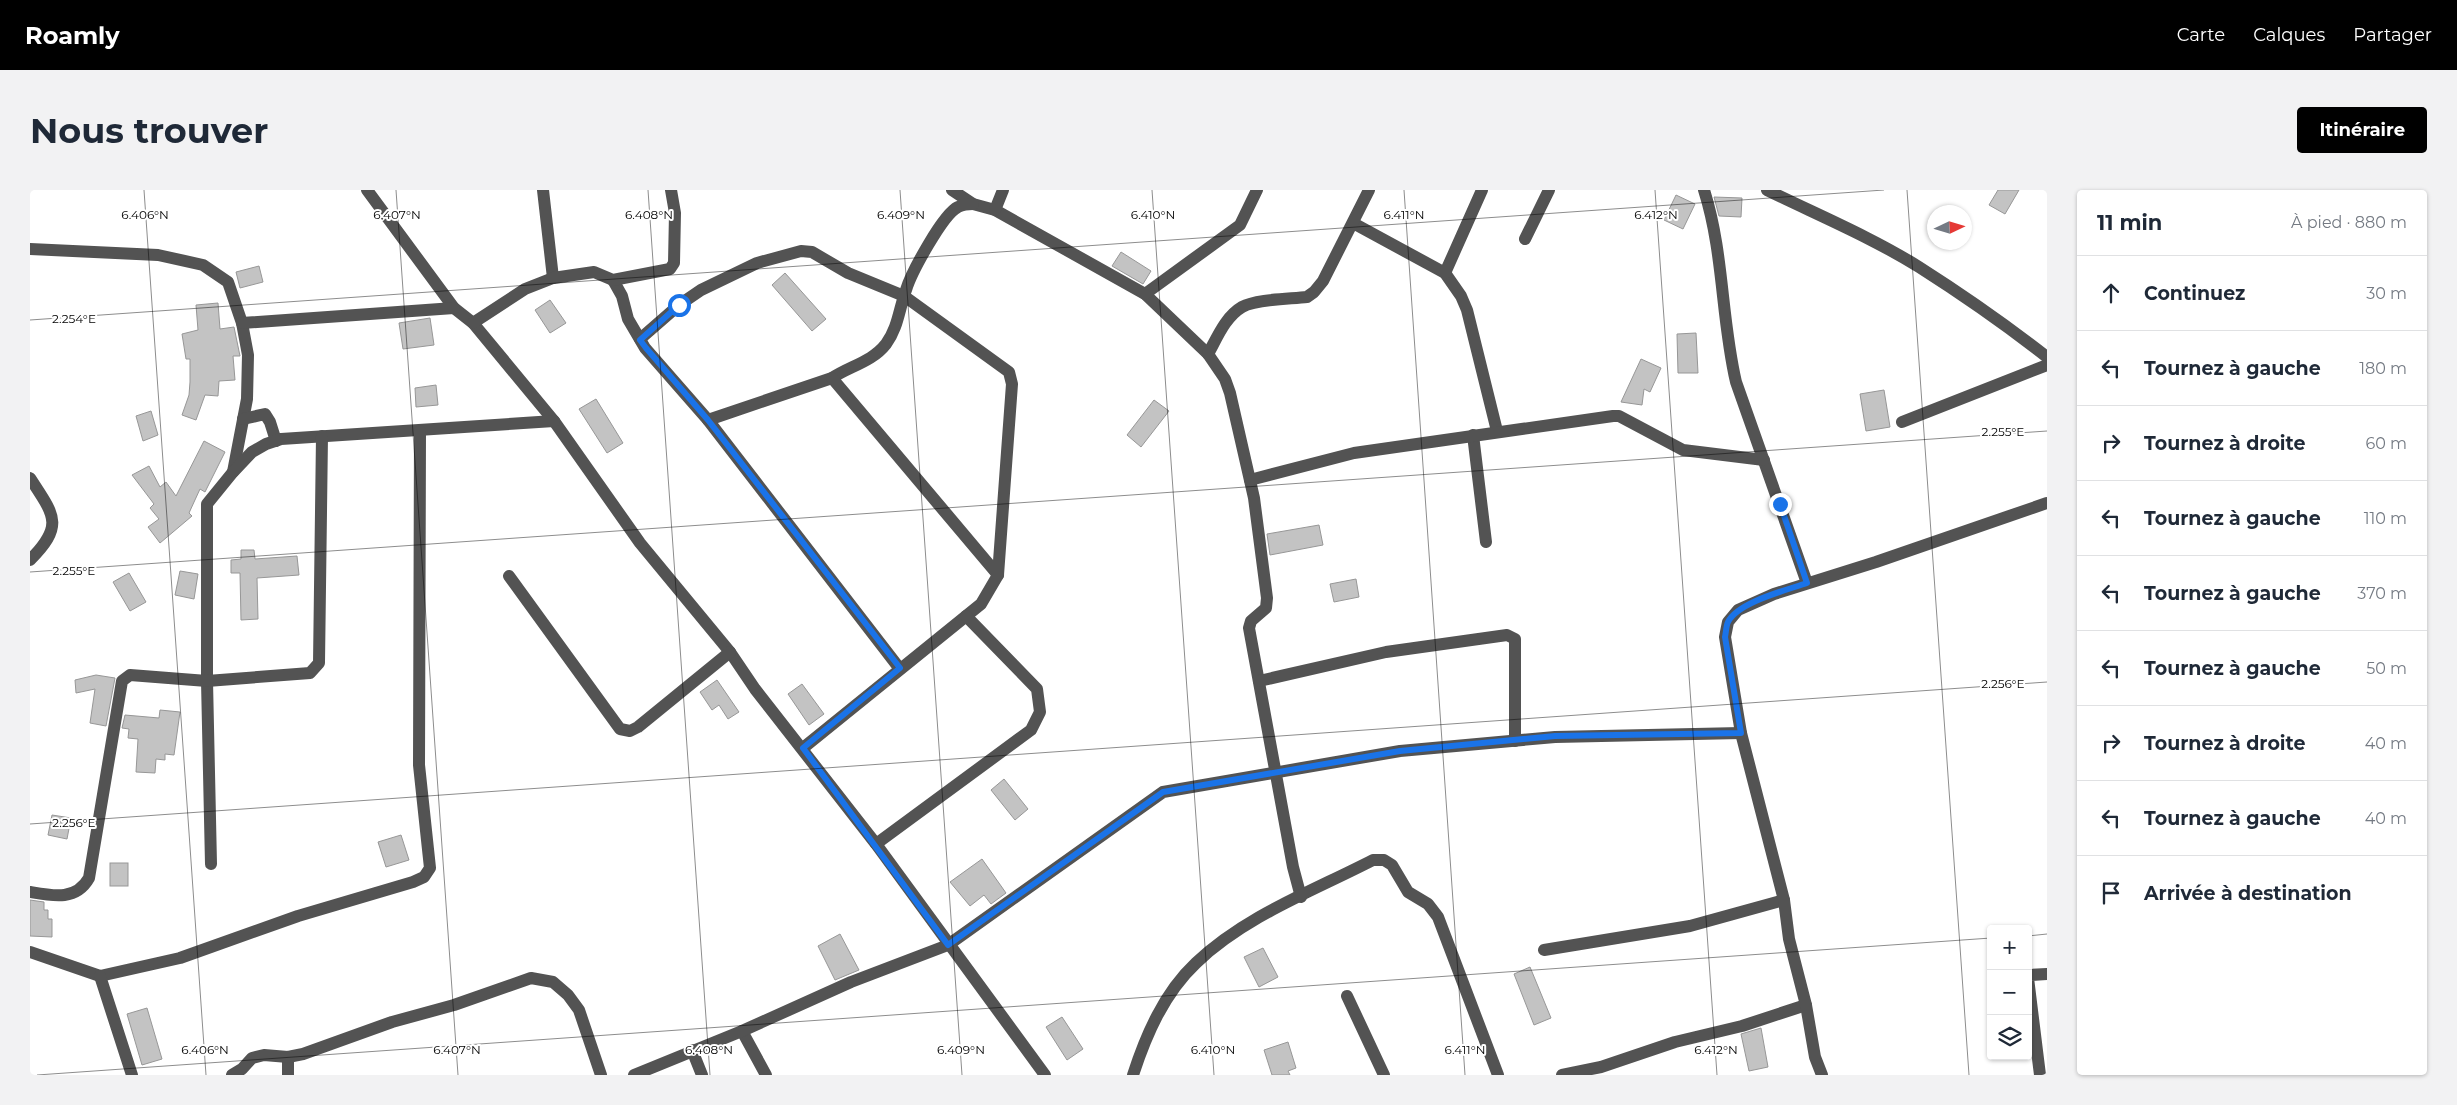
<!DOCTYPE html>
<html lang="fr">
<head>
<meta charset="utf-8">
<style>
  :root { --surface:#fff; --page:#f2f2f3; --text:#1f2937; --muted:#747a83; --line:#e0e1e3; --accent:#000 }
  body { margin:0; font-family:Montserrat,sans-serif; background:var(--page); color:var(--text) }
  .controls { position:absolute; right:15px; bottom:15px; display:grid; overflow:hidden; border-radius:5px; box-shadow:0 1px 4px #0004 }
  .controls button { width:45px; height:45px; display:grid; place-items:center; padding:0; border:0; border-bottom:1px solid var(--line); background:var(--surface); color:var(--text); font:25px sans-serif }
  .compass { position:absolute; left:1897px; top:15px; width:45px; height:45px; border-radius:50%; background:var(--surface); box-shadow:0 1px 4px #0004; rotate:86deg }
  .stop { position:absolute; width:15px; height:15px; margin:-11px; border:4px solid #1a73e8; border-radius:50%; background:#fff }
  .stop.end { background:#1a73e8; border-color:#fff; box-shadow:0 1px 5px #0008 }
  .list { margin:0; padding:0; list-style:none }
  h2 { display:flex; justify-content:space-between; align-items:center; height:65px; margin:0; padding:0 20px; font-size:21px }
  h2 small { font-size:16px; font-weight:400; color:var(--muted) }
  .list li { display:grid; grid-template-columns:32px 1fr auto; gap:15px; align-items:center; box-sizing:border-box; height:75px; padding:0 20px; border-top:1px solid var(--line) }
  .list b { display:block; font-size:19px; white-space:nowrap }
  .list em { font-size:16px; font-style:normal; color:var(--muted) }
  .icon { flex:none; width:28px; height:28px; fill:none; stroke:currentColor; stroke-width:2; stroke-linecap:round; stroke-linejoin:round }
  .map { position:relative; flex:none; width:2017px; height:885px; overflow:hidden; border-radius:5px }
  header { display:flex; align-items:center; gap:30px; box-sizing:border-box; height:70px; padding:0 25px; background:var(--accent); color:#fff }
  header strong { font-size:24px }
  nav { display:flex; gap:28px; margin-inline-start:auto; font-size:18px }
  .intro { display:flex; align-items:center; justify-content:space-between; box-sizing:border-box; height:120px; padding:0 30px }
  h1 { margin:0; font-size:35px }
  .button { padding:12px 22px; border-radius:5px; background:var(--accent); color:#fff; font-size:18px; font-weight:700 }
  main { display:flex; gap:30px; padding:0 30px }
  aside { flex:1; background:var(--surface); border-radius:5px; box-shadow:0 1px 4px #0004 }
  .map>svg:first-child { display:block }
  .building { fill:#c3c3c3; stroke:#979797 }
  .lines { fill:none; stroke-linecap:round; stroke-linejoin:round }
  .minor { stroke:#535353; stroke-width:12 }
  .route { stroke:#1a73e8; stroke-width:6 }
  .ticks { fill:none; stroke:#000; stroke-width:1; stroke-opacity:0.45 }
  .ticks-label { font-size:12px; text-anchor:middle; fill:#000; stroke:#fff; stroke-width:4; stroke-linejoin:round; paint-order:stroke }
</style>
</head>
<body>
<header>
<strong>Roamly</strong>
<nav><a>Carte</a><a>Calques</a><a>Partager</a></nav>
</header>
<div class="intro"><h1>Nous trouver</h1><a class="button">Itinéraire</a></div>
<main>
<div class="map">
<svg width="2017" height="885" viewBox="0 0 2017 885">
  <rect width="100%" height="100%" fill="#fff"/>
  <g class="building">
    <path d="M1968,0H1989L1975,24L1959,15Z"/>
    <path d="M1646,5L1665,14L1653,39L1634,30Z"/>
    <path d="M1684,7L1712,8L1711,27L1689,26Z"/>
    <path d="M1091,62L1121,81L1113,94L1082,76Z"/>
    <path d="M229,76L233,92L210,98L206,82Z"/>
    <path d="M755,83L796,129L782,141L742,95Z"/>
    <path d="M520,110L536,133L520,143L505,120Z"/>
    <path d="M188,113L190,139L204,137L210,166H203L205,190L189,191L188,206L175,205L166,230L152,225L159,205L160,192V169H156L152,144L168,140L166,115Z"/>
    <path d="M400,128L404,155L373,159L369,133Z"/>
    <path d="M1666,143L1668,183H1648L1647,144Z"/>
    <path d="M1611,169L1631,178L1620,202L1614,199L1612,215L1591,212Z"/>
    <path d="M406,195L408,215L386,217L385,198Z"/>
    <path d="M1854,200L1860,237L1836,241L1830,204Z"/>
    <path d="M566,209L593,253L577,263L549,219Z"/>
    <path d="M1124,210L1139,221L1111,257L1097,245Z"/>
    <path d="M121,221L128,245L113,251L106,226Z"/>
    <path d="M174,251L195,262L175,302L170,299L159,323L162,326L130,353L118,337L129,329L120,318L124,314L102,285L119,276L130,297L136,292L146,306Z"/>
    <path d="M1289,335L1293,355L1240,365L1237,344Z"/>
    <path d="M211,360H224L225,369L267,366L269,385L227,388L228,429L211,430L210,383H201V370L211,369Z"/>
    <path d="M150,381L168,384L164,409L145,405Z"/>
    <path d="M99,383L116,412L100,421L83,392Z"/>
    <path d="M1326,389L1329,407L1304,412L1300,394Z"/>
    <path d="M66,485L85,488L76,536L60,533L65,499L46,503L45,490Z"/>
    <path d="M687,490L709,522L698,529L689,515L682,520L670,502Z"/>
    <path d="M772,494L794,524L779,535L758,504Z"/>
    <path d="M130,520L150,522L144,565L135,564V570L126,569L125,583L106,582L108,549L98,548L99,539L92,538L95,525L129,528Z"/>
    <path d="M974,589L998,619L985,630L961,600Z"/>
    <path d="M22,625L41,628L37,649L18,645Z"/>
    <path d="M371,645L379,670L356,677L348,652Z"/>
    <path d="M952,669L976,703L961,714L954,705L940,716L920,692Z"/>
    <rect x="80" y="673" width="18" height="23"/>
    <path d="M0,710L14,712V720H18V729H22V747L0,746Z"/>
    <path d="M810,744L829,780L805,790L788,756Z"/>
    <path d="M1233,758L1248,787L1229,797L1214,767Z"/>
    <path d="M1500,777L1521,828L1504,835L1484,784Z"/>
    <path d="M117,818L132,869L112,875L97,824Z"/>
    <path d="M1032,827L1053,859L1037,870L1016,837Z"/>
    <path d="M1731,838L1738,877L1719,881L1711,844Z"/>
    <path d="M1258,852L1266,878L1258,881L1260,885H1242L1234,860Z"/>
  </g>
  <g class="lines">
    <g class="minor">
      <path d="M337,0L424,118L443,133L524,231L610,353L700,462L725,499L846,654L1015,885"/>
      <path d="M513,0L523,88"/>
      <path d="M922,0L943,14L965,20L1115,104L1178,164L1195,189L1200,203L1224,308L1237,408L1236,418L1221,431L1219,438L1263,677L1271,707"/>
      <path d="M1674,0C1694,63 1691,128 1706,192L1777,393"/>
      <path d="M1737,0C1788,25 1841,47 1889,77C1933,105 1976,135 2017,167"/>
      <path d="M965,20L973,0"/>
      <path d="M1323,33L1415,83L1431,106L1437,120L1467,241"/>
      <path d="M1495,49L1519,0"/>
      <path d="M0,59L128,65L173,75L198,92L212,133L218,165L217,209L203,282"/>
      <path d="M1415,83L1452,0"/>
      <path d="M583,90L592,106L598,129L615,158L678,230L870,479"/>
      <path d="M1115,104L1210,35L1227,0"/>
      <path d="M212,133L424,118"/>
      <path d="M443,133L495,99L523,88L564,82L583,90L640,79L644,73L645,23L641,0"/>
      <path d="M610,149L649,115L671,100L727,73L771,61L782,62L818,83L874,106L979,182L982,194L968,385"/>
      <path d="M1178,164C1187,148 1195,127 1212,117C1226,109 1260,109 1277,107L1284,102L1293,91L1339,0"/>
      <path d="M213,229L235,224L240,232L246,251"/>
      <path d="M678,230L802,188C820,176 842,172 856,154C868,138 869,119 876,100C881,83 913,24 928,17C932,15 939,14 943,14"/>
      <path d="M1872,232L2017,175"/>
      <path d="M1443,245L1456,352"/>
      <path d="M0,288C24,325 35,335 0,370"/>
      <path d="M1220,290L1324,263L1583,226H1589L1653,260L1734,270"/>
      <path d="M479,386L590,539L600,541L608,537L700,462"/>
      <path d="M1229,491L1356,462L1477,445L1485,449V551"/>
      <path d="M773,558L951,414L968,385L802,188"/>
      <path d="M846,654L1001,540L1010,522L1007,499L936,426"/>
      <path d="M181,674L177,491V314L203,282L222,262L236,254L251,249L524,231"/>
      <path d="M0,702C23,706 46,711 59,688L92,491L100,485L177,491L280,483L289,473L292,246"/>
      <path d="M1514,760L1660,736L1754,710"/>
      <path d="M0,762L70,786L150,768L268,726L383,692L394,687L400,678L389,575L390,241"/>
      <path d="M70,786L102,885"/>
      <path d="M1317,806L1354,885"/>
      <path d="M712,841L736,885"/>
      <path d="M662,860L672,885"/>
      <path d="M258,867V885"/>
      <path d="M202,885L212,879L222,868L234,865L258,867L273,864L362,832L424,815L501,788L523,792L538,805L549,820L571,885"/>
      <path d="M604,885L712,841L821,792L918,755L1133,602L1370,561L1525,547L1711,543"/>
      <path d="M1103,885C1116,845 1134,803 1166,773C1215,726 1283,701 1343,670H1354L1362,675L1378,702L1398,714L1408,727L1468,885"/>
      <path d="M1532,885L1571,877L1645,852L1712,836L1776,815"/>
      <path d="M1792,885L1785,867L1776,815L1759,749L1754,710L1711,543L1695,447L1698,432L1708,420L1744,404L1846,372L2017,313"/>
      <path d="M2010,885L1998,788L2000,785L2017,784"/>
    </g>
  </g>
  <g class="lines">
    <path class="route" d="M649,115L610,150L616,158L678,230L870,478L773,558L918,755L1133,602L1370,561L1525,546L1711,543L1695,447C1696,443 1696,436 1698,432C1708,412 1757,400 1777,393L1750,314"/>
  </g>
  <path class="ticks" d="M114,0L176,885M366,0L428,885M618,0L680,885M870,0L932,885M1122,0L1184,885M1374,0L1435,885M1625,0L1687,885M1877,0L1939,885M0,130L1854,0M0,382L2017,241M0,634L2017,492M1998,746L2017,744M7,885L1961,748"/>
  <g class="ticks-label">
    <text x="115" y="29">6.406°N</text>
    <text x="367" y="29">6.407°N</text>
    <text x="619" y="29">6.408°N</text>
    <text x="871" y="29">6.409°N</text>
    <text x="1123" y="29">6.410°N</text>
    <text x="1374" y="29">6.411°N</text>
    <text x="1626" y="29">6.412°N</text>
    <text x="44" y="133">2.254°E</text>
    <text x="1973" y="246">2.255°E</text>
    <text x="44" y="385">2.255°E</text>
    <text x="1973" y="498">2.256°E</text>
    <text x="44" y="637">2.256°E</text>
    <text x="175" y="864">6.406°N</text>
    <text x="427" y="864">6.407°N</text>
    <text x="679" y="864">6.408°N</text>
    <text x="931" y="864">6.409°N</text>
    <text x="1183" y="864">6.410°N</text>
    <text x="1435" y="864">6.411°N</text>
    <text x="1686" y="864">6.412°N</text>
  </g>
</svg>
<div class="controls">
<button>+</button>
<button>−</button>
<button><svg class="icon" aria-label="layers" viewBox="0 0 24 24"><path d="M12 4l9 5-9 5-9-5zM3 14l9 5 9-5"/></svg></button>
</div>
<svg class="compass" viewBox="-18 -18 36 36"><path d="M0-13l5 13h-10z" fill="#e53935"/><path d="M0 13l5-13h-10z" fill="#747a83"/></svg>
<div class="stop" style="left:649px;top:115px"></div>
<div class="stop end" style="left:1750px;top:314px"></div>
</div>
<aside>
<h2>11 min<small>À pied · 880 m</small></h2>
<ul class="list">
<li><svg class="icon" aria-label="ahead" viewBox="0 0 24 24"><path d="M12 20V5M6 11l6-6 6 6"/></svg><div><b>Continuez</b></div><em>30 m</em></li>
<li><svg class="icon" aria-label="left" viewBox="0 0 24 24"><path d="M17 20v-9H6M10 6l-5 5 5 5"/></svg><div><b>Tournez à gauche</b></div><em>180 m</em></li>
<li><svg class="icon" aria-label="right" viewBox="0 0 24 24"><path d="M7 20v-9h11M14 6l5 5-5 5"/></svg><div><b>Tournez à droite</b></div><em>60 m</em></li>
<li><svg class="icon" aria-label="left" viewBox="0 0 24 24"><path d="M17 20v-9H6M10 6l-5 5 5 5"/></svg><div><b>Tournez à gauche</b></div><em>110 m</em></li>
<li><svg class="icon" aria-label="left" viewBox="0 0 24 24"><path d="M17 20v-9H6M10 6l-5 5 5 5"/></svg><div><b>Tournez à gauche</b></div><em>370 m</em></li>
<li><svg class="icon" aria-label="left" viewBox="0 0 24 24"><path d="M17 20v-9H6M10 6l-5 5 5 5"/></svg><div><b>Tournez à gauche</b></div><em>50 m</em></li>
<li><svg class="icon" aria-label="right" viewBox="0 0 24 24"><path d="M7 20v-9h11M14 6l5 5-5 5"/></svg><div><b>Tournez à droite</b></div><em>40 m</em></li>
<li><svg class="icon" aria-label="left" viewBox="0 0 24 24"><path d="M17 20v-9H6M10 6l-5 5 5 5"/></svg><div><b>Tournez à gauche</b></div><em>40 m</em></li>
<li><svg class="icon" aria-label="arrive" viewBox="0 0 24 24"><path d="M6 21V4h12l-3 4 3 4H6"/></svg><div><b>Arrivée à destination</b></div></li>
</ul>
</aside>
</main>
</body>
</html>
